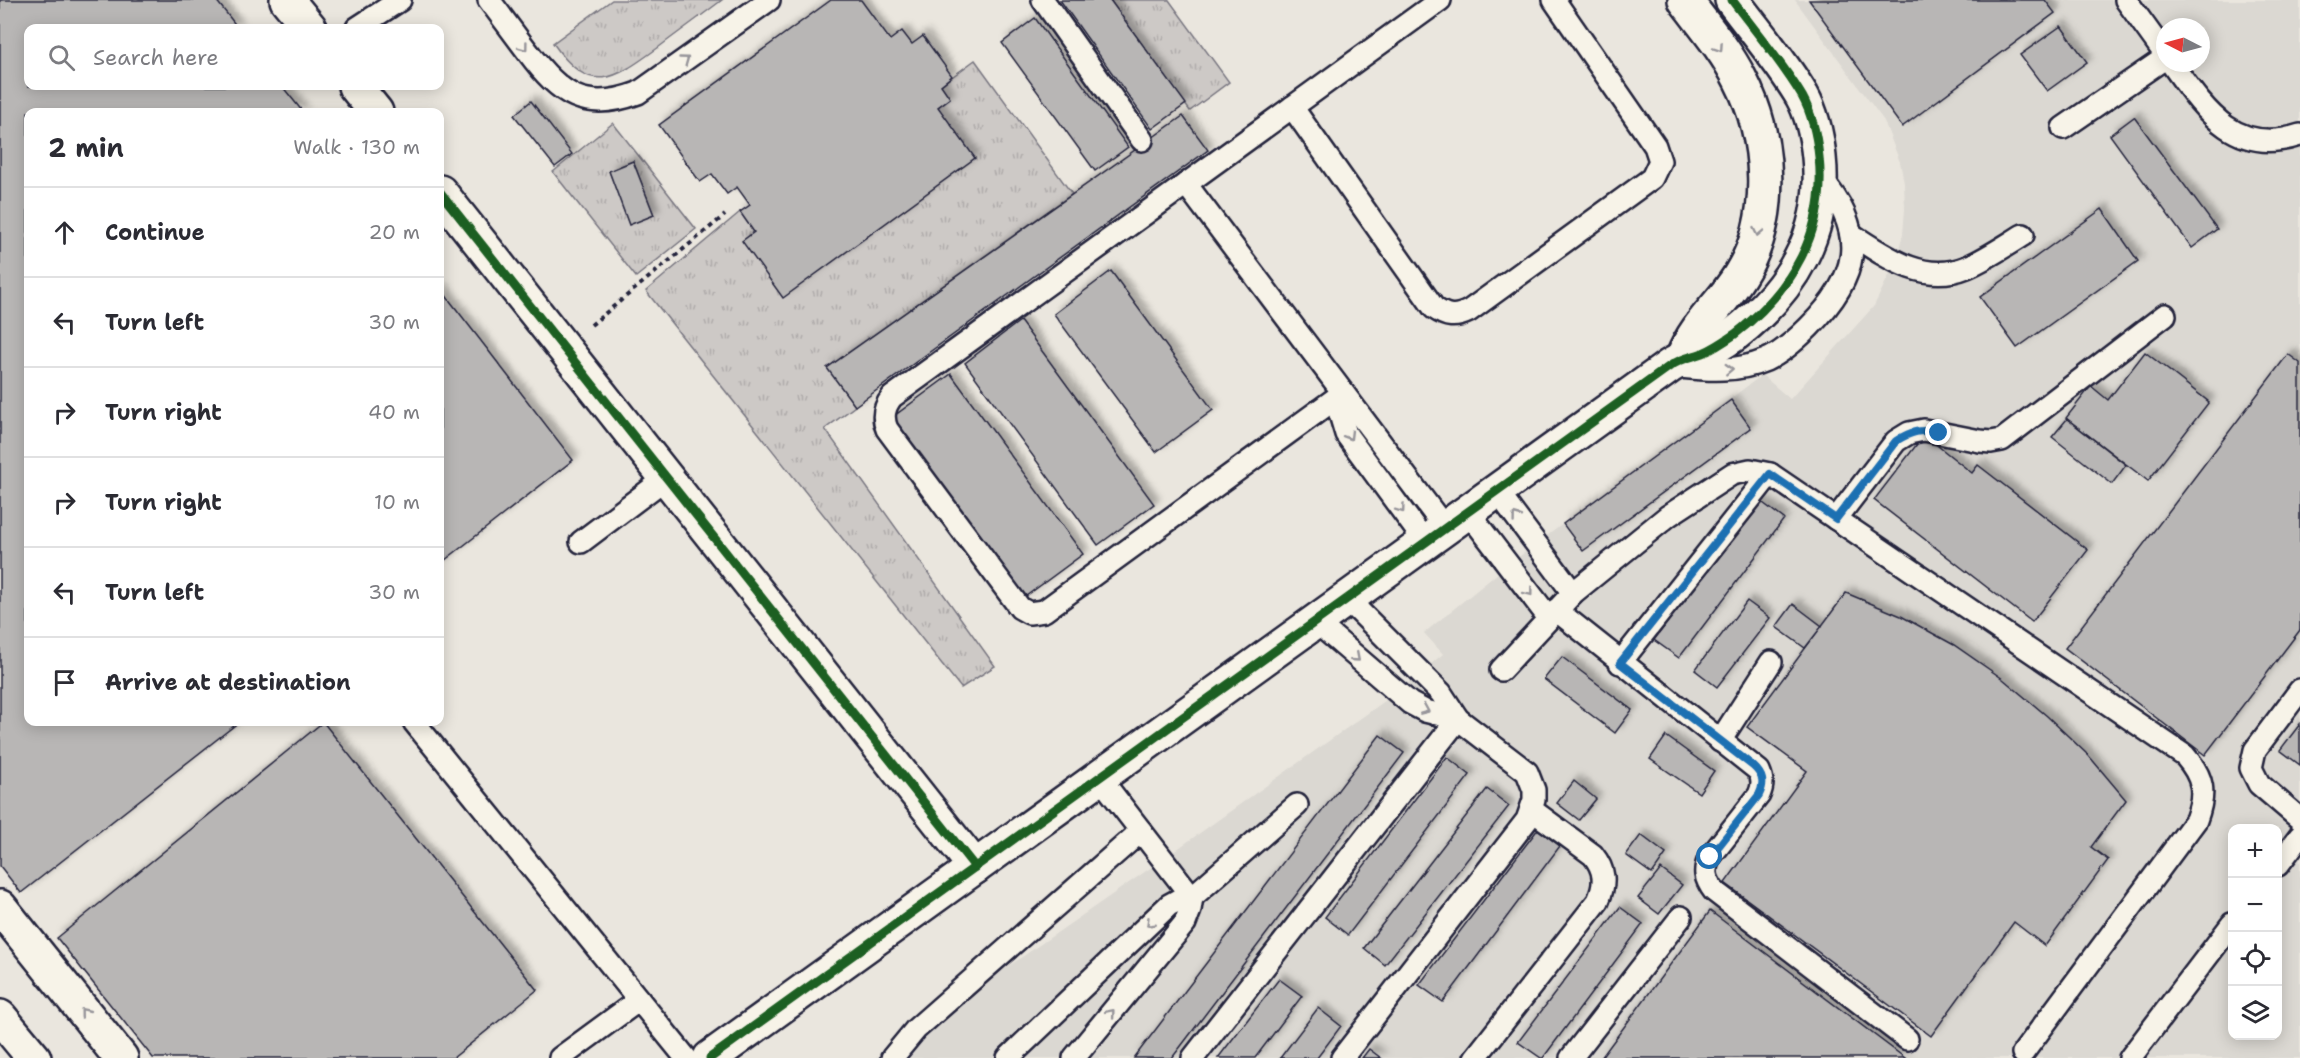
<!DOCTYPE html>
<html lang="en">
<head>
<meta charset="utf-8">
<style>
  :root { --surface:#fff; --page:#f2f2f3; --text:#2b2b33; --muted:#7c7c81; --line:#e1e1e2 }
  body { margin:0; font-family:"Shantell Sans",sans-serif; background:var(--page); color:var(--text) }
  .controls { position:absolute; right:18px; bottom:18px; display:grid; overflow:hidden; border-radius:12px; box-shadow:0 3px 15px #0003 }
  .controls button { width:54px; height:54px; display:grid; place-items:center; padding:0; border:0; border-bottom:2px solid var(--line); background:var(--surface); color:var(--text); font:30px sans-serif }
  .compass { position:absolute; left:2156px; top:18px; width:54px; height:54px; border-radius:50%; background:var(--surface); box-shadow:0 3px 15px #0003; rotate:276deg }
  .stop { position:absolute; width:18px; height:18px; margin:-14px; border:4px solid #1f6fb2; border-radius:50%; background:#fff }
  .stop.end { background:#1f6fb2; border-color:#fff; box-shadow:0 2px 6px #0008 }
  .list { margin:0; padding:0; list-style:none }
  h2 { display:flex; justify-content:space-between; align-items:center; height:78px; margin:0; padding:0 24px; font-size:26px }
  h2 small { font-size:20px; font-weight:400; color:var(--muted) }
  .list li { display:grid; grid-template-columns:39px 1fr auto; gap:18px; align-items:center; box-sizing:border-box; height:90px; padding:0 24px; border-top:2px solid var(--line) }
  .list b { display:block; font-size:22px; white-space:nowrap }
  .list em { font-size:20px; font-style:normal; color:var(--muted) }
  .icon { flex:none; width:33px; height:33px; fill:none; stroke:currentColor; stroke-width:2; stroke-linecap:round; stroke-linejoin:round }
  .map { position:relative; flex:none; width:2300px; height:1058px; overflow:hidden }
  .search { position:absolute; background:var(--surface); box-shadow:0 3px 15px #0003; left:24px; top:24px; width:420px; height:66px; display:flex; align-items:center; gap:15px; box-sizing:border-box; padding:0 21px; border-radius:12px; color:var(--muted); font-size:22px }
  .panel { position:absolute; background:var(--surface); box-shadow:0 3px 15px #0003; left:24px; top:108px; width:420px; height:618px; border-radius:12px }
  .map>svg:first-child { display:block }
  .built { fill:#dbd8d2; fill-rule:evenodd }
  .grass { fill:url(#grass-tufts); stroke:#787680; stroke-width:1.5; fill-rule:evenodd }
  .building { fill:#b8b6b5; stroke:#22223b; stroke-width:1.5; filter:url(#shadow) }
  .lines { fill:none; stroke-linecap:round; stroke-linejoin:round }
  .service-casing { stroke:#22223b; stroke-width:26 }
  .minor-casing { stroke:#22223b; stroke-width:38 }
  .primary-casing { stroke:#22223b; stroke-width:38 }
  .path { stroke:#22223b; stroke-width:4; stroke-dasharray:4.5 4.5; stroke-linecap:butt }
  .service { stroke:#f7f3e8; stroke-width:21 }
  .minor { stroke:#f7f3e8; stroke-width:33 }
  .primary { stroke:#f7f3e8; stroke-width:33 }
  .cycleway-casing { stroke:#f7f3e8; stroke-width:13 }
  .cycleway { stroke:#1b5e20; stroke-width:9 }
  .oneway { stroke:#97959a }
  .route { stroke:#1f6fb2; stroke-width:8 }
</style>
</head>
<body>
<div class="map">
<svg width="2300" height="1058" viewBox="0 0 2300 1058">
  <defs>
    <pattern id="grass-tufts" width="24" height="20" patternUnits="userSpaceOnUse" patternTransform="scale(1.5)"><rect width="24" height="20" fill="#cdc9c6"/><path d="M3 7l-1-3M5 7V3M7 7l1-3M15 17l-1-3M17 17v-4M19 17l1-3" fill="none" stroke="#b0acab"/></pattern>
    <filter id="shadow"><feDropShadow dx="5.5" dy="-5.5" stdDeviation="3" flood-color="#0004"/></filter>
  </defs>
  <rect width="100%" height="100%" fill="#eae6de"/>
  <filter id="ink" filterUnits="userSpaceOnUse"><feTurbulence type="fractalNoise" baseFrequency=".0167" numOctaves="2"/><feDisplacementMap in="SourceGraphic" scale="12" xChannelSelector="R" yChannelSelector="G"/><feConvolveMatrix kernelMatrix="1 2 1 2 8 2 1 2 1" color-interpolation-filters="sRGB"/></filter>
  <g filter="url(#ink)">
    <path class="built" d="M1795,0H2300V1058H876L1162,860L1396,693L1443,654L1424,633L1508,565L1762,375L1790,399L1874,306L1895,263L1903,234L1905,209L1904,183L1900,162L1884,121ZM2165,27H2201V63H2165ZM2232,828H2278V1036H2232Z"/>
    <g class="grass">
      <path d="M612,0H722C701,16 680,31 659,47C615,79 591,98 553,43Z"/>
      <path d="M1110,0H1169L1229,82L1190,111Z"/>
      <path d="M975,60L1072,194L827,368L855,406L825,429L995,666L961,688L646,291L740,212L754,232L938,107L950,98L941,85Z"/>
      <path d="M613,123L696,229L636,277L553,172ZM633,161L654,215L629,224L609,171Z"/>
    </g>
    <g class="building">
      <path d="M0,0H216L238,28H28V86H282L303,112H28V722H239L21,893L0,866Z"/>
      <path d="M831,0H861L890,40L902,31L912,44L923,36L952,76L941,85L950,98L938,107L975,158L783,298L742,241L754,232L740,212L750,205L737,187L727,194L712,174L700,182L659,125Z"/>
      <path d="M1060,0H1110L1186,104L1152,129Z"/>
      <path d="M1809,0H2045L2055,13L1902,127Z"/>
      <path d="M1035,18L1128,147L1095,171L1002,43Z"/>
      <path d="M2061,26L2087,62L2047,91L2020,55Z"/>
      <path d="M531,101L572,154L555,167L514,115Z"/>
      <path d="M1183,116L1208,150L855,406L827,368Z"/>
      <path d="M2134,117L2217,229L2192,248L2110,135Z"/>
      <path d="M633,161L654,215L629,225L609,171Z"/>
      <path d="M2102,209L2138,261L2017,348L1980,297Z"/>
      <path d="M1111,271L1213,410L1156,452L1054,314Z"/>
      <path d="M440,288L573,460L440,564Z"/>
      <path d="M1020,321L1154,504L1098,545L965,363Z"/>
      <path d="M2145,352L2209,402L2148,481L2066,418L2091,386L2108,400Z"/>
      <path d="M2288,354L2300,363V630L2205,755L2065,648Z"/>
      <path d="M951,374L1083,554L1022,599L890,419Z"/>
      <path d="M1731,400L1751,428L1583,551L1563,524Z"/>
      <path d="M2067,419L2126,465L2112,484L2052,437Z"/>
      <path d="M1924,435L1972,473L1978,465L2088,550L2032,622L1874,500Z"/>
      <path d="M1759,500L1784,519L1679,658L1654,640Z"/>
      <path d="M1846,593L1901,616L1954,645L2003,679L2047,716L2089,756L2126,800L2091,847L2108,860L2045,946L2014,922L1931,1036L1725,883L1807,771L1747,727Z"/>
      <path d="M1747,601L1770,618L1717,687L1695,670Z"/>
      <path d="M1793,604L1822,626L1805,648L1776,627Z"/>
      <path d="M1562,657L1632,710L1615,733L1544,679Z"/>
      <path d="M323,722L537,990L453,1058H153L57,938Z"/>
      <path d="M2300,724V765L2280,750Z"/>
      <path d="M1380,735L1404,753L1172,1058H1134Z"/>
      <path d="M1666,736L1714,771L1699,793L1650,759Z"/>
      <path d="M1447,757L1470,775L1348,935L1325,917Z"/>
      <path d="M1574,781L1596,799L1579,820L1557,803Z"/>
      <path d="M1487,789L1509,806L1385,965L1364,948Z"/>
      <path d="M1538,829L1560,846L1443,1002L1419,985Z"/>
      <path d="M1641,835L1666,854L1652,874L1626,855Z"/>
      <path d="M1661,869L1682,885L1659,914L1638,898Z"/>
      <path d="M1620,907L1643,924L1543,1058H1541L1518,1042Z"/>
      <path d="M1710,911L1905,1058H1601Z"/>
      <path d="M1279,979L1302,996L1255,1058H1218Z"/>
      <path d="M1318,1008L1341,1026L1317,1058H1280Z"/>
      <path d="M1369,1049L1381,1058H1362Z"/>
    </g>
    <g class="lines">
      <g class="service-casing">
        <g id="service">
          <path d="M489,0C502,17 515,35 528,52C560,95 585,113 638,93L769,0"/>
          <path d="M1043,0L1142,140"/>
          <path d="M2126,0L2165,54"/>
          <path d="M357,28L400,0"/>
          <path d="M2171,63C2204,109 2234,157 2300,135"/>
          <path d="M1292,107L1434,308C1447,317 1455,318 1469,311L1652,178L1660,161L1655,146L1554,0"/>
          <path d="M2063,128L2165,58"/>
          <path d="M1186,184L1445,528"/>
          <path d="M1851,234C1885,256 1923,285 1967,267C1986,259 2005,246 2023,235"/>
          <path d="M1680,367C1709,370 1738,372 1766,360C1782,353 1797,339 1809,327C1858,278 1869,234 1821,179"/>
          <path d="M1343,393L1044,611L1029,613L1020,608L887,429C882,417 884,407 892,397L1440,0"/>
          <path d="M1343,393L1340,414L1346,434L1426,543"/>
          <path d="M1496,490L1573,593"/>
          <path d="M1468,512L1549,618"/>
          <path d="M1836,519L1896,441L1909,433L1924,430L1980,441L1991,442L2002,440L2165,315"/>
          <path d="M581,542L666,478"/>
          <path d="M1556,610L1759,771C1763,780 1763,786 1759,795L1710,857C1703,870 1705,879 1714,891L1907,1039"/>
          <path d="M1316,622L1410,703L1425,711L1458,719"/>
          <path d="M1620,663L1770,474"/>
          <path d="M1501,670L1573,593L1668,516L1732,474L1750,470L1770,474L2185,756C2204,778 2206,793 2196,820L2023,1053"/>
          <path d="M2300,690L2255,750L2251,768L2259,784L2300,819"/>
          <path d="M414,722L686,1058"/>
          <path d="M1720,741L1771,662"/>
          <path d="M1100,778L1192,897L1297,805"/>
          <path d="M2278,865L2300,836"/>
          <path d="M560,1058L639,1000"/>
          <path d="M892,1058L916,1029L1141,831"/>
          <path d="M1008,1058L1169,905L1180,899L1192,897L1190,910L1185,923L1074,1058"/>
          <path d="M1193,1058L1458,719"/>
          <path d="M1342,1058L1527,820L1534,800V790L1527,772L1458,719L1441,693L1347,599"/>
          <path d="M1475,1058L1598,901C1606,883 1605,870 1593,855L1532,810"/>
          <path d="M1571,1058L1681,917"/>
          <path d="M2130,1058L2232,924"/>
        </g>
      </g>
      <g class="minor-casing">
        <g id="minor">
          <path d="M287,0L310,28"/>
          <path d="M355,86L376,112"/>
          <path d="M440,192L975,867"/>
          <path d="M1683,357C1697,322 1721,306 1740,275C1776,218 1770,137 1740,79C1726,51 1704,25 1685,0"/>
          <path d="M0,907L121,1058"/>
          <path d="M710,1058L1670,366C1684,357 1690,358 1703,353C1715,348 1725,341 1735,334C1792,290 1827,231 1819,157C1817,137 1812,114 1802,96C1782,62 1755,31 1732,0"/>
        </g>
      </g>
      <g class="primary-casing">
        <path id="primary" d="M0,1017L34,1058"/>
      </g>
      <path class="path" d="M591,325L725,215"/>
      <use href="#service" class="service"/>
      <use href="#minor" class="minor"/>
      <use href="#primary" class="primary"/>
      <g class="cycleway-casing">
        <g id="cycleway">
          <path d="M440,192L975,867"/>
          <path d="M710,1058L1670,366C1684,357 1690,358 1703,353C1715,348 1725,341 1735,334C1792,290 1827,231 1819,157C1817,137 1812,114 1802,96C1782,62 1755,31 1732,0"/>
        </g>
      </g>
      <use href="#cycleway" class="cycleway"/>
    </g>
    <defs><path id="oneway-chevron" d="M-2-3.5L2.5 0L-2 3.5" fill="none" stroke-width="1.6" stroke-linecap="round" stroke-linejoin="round" transform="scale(1.5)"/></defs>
    <g class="oneway">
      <use href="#oneway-chevron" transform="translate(524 47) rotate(53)"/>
      <use href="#oneway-chevron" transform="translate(1719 48) rotate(56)"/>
      <use href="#oneway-chevron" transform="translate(685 60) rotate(-36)"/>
      <use href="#oneway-chevron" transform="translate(1758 232) rotate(101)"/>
      <use href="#oneway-chevron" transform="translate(1729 369) rotate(-3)"/>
      <use href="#oneway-chevron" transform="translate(1349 436) rotate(59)"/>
      <use href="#oneway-chevron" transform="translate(1401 509) rotate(54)"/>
      <use href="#oneway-chevron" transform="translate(1516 517) rotate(-127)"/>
      <use href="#oneway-chevron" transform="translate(1529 592) rotate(52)"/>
      <use href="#oneway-chevron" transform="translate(1356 658) rotate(41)"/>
      <use href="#oneway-chevron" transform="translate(1425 710) rotate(23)"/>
      <use href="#oneway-chevron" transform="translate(1150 923) rotate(136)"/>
      <use href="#oneway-chevron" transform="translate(84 1012) rotate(-129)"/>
      <use href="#oneway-chevron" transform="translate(1111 1013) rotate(-50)"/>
    </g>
  </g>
  <g class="lines" filter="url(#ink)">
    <path class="route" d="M1710,857L1759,795C1765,783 1763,775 1753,766L1620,663L1770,474L1836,519L1896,441C1911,431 1921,429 1939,433"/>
  </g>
</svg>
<div class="controls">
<button>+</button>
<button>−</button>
<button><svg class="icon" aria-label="locate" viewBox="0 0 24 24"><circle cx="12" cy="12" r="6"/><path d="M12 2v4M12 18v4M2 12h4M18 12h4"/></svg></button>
<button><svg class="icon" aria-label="layers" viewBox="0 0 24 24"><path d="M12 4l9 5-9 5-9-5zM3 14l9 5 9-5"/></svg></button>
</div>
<svg class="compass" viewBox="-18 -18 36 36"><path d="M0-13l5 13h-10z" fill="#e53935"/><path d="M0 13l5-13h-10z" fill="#7c7c81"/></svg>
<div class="stop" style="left:1710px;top:857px"></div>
<div class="stop end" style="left:1939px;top:433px"></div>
<div class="search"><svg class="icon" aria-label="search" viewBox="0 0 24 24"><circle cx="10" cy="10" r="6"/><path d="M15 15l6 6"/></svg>Search here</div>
<section class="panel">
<h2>2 min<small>Walk · 130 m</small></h2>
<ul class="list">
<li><svg class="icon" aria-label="ahead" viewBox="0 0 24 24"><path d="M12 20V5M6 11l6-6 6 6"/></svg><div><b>Continue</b></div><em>20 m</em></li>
<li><svg class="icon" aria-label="left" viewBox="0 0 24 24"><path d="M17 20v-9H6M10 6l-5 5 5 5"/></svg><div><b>Turn left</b></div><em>30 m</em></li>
<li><svg class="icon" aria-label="right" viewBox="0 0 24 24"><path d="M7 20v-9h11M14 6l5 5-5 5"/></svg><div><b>Turn right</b></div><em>40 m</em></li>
<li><svg class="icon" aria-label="right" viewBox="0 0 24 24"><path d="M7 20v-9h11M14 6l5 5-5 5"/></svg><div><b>Turn right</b></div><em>10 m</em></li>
<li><svg class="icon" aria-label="left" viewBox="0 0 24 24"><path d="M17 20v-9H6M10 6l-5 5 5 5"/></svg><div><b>Turn left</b></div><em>30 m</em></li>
<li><svg class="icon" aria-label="arrive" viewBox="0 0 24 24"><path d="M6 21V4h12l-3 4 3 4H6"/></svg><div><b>Arrive at destination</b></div></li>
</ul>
</section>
</div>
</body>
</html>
